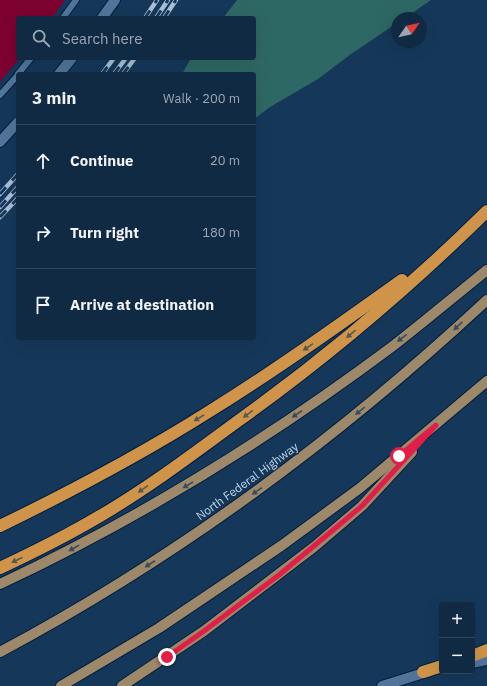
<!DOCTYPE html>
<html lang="en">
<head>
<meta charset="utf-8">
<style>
  :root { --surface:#102a44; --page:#19324b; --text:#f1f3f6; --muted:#9ca7b2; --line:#30465d }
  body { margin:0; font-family:"IBM Plex Sans",sans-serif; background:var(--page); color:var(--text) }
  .controls { position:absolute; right:12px; bottom:12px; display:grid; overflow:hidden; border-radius:4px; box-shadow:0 4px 16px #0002 }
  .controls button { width:36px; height:36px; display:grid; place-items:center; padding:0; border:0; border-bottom:1px solid var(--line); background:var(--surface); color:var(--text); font:20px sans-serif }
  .compass { position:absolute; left:391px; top:12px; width:36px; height:36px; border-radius:50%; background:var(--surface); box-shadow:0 4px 16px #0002; rotate:56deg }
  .stop { position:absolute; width:12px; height:12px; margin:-9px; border:3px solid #e11d48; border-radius:50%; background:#fff }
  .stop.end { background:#e11d48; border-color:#fff; box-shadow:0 1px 4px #0008 }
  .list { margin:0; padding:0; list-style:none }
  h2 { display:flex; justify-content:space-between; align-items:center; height:52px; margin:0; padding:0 16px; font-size:17px }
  h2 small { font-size:13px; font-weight:400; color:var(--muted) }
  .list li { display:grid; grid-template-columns:26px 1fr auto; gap:12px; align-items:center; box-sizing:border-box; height:72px; padding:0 16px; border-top:1px solid var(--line) }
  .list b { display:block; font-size:15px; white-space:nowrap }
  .list em { font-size:13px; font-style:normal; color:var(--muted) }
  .icon { flex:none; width:22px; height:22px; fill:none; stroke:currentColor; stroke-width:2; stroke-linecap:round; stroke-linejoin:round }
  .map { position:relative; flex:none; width:487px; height:686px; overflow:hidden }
  .search { position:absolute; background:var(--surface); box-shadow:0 4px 16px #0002; left:16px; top:16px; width:240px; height:44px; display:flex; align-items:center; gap:10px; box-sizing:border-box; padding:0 14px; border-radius:4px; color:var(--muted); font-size:15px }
  .panel { position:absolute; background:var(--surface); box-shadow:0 4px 16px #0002; left:16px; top:72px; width:240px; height:268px; border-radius:4px }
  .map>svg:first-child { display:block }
  .green { fill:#7e022f }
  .water { fill:#2e6864 }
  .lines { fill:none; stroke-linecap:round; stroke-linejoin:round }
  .service-casing { stroke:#001e3e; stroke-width:8 }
  .tertiary-casing { stroke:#001e3e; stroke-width:12 }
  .primary-casing { stroke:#001e3e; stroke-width:12 }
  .motorway-casing { stroke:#001e3e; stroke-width:14 }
  .service { stroke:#51759a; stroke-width:6 }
  .tertiary { stroke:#51759a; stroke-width:10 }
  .primary { stroke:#9d8869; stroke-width:10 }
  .motorway { stroke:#cf9449; stroke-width:12 }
  .rail-casing { stroke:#a9bfd6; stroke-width:4.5 }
  .rail { stroke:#15385a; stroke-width:3; stroke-dasharray:9; stroke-linecap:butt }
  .oneway { fill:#374c5e }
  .oneway2 { fill:#565854 }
  .route { stroke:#e11d48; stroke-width:5 }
  .labels { text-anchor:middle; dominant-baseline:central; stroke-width:3; stroke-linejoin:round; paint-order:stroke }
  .street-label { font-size:12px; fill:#c1d5ea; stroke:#15385a }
</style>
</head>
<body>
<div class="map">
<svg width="487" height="686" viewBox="0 0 487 686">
  <rect width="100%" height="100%" fill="#15385a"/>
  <path class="green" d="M0,0H65L52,18H18V58H20L0,82Z"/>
  <path class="water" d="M237,0H431L405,18H397V23L351,54L318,79L270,107L254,119V74H182L191,58H254V18H223Z"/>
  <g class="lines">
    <g class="service-casing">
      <g id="service">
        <path d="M63,18L76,0"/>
        <path d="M18,74L31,58"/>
        <path d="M0,95L18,75"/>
      </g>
    </g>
    <g class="tertiary-casing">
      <g id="tertiary">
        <path d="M102,18L115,0"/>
        <path d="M59,74L72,58"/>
        <path d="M0,142L18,122"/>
        <path d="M472,663L487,660"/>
        <path d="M382,686L430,671"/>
      </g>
    </g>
    <g class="primary-casing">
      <g id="primary">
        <path d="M0,584C139,519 270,438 393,346C425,321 456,295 487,270"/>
        <path d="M0,652C178,557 340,437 487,300"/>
        <path d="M61,686L159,628L281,546L360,488L487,381"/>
        <path d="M122,686L204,631L314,547L362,506L412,452"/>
      </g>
    </g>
    <g class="motorway-casing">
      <g id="motorway">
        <path d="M0,526C72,491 142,454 210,411C276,370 339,325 402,280"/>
        <path d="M0,568C34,552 68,535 100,516C148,488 193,454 238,421C326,358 410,287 487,211"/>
        <path d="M472,656L487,650"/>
        <path d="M423,672L442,666"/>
      </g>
    </g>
    <use href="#service" class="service"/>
    <use href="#tertiary" class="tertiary"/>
    <use href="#primary" class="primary"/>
    <use href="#motorway" class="motorway"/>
    <g class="rail-casing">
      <g id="rail">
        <path d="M145,18L157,0"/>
        <path d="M156,18L168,0"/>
        <path d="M164,18L176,0"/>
        <path d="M102,74L114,58"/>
        <path d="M114,74L126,58"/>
        <path d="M123,74L135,58"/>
        <path d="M0,194L18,174"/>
        <path d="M0,207L18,187"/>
        <path d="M0,217L18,198"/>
      </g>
    </g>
    <use href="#rail" class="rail"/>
  </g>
  <defs><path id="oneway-solid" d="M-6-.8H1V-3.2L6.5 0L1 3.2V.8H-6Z"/></defs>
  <g class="oneway">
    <use href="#oneway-solid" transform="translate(458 326) rotate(137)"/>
    <use href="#oneway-solid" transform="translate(402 338) rotate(142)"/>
    <use href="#oneway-solid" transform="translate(360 411) rotate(141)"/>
    <use href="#oneway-solid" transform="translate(297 414) rotate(146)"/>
    <use href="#oneway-solid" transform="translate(188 485) rotate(149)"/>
    <use href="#oneway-solid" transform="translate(257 491) rotate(145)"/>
    <use href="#oneway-solid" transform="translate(74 548) rotate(151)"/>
    <use href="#oneway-solid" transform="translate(150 564) rotate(147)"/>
  </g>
  <g class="oneway2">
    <use href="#oneway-solid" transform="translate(351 334) rotate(139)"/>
    <use href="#oneway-solid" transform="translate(308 347) rotate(145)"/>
    <use href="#oneway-solid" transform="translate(248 414) rotate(144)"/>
    <use href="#oneway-solid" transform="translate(199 418) rotate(149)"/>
    <use href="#oneway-solid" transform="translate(143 489) rotate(146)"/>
    <use href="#oneway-solid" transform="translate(17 560) rotate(154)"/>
  </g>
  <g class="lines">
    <path class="route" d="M167,657L204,631L279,575L362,506L436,425L399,456"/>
  </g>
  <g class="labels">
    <g class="street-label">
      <text transform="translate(247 481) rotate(-36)">North Federal Highway</text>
    </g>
  </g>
</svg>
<div class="controls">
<button>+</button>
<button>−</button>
</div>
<svg class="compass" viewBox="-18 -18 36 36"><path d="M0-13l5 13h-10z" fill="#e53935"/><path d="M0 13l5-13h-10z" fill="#9ca7b2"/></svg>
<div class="stop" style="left:399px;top:456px"></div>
<div class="stop end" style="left:167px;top:657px"></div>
<div class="search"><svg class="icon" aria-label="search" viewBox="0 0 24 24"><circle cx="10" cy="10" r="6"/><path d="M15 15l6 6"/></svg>Search here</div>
<section class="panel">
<h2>3 min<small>Walk · 200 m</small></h2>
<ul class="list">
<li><svg class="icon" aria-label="ahead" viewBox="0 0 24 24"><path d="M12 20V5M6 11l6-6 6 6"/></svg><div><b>Continue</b></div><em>20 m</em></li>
<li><svg class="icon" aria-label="right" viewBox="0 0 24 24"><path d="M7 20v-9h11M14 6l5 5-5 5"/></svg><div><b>Turn right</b></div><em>180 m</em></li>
<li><svg class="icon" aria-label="arrive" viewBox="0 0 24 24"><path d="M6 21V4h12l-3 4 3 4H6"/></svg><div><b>Arrive at destination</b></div></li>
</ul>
</section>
</div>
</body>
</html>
